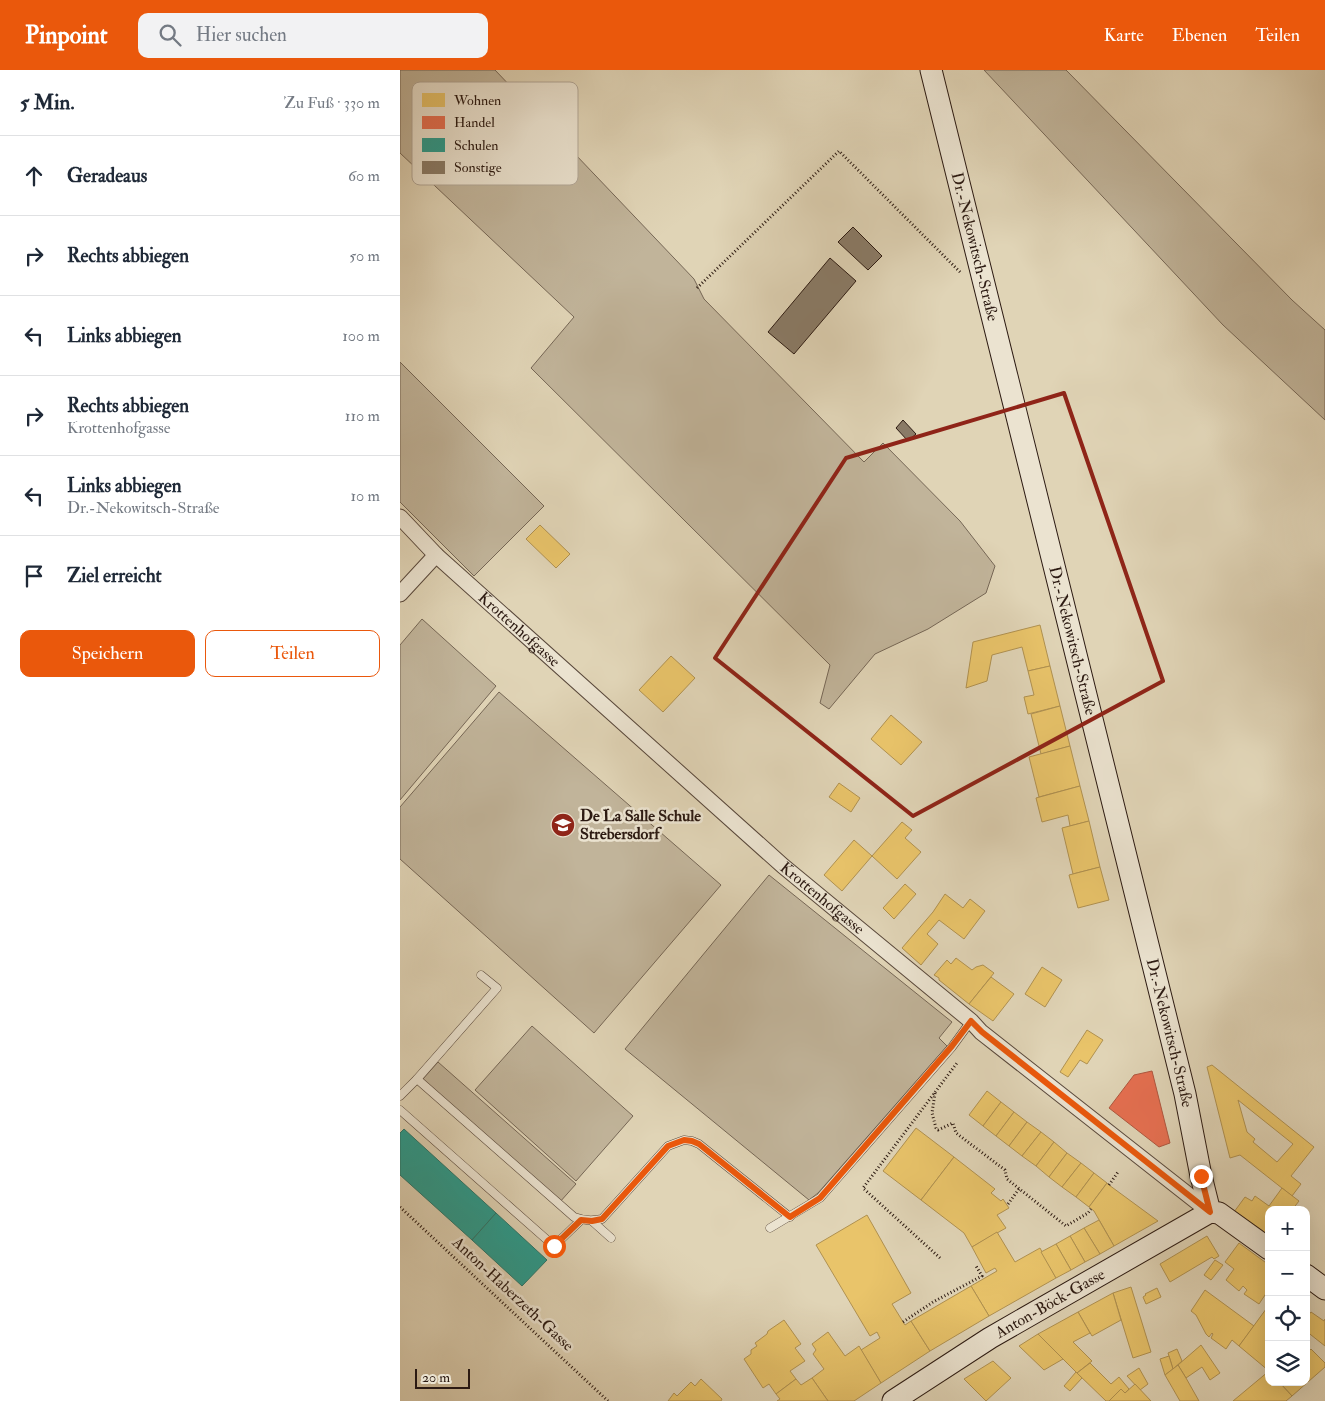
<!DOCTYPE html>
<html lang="de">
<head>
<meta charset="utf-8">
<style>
  :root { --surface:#fff; --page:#f2f2f3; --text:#1f2937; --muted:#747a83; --line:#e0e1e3; --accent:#ea580c }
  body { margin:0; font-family:"IM FELL Double Pica",serif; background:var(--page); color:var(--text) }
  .controls { position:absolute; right:15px; bottom:15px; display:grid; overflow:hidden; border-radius:10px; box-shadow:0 5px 20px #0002 }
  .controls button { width:45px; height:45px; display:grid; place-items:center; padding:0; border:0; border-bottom:1px solid var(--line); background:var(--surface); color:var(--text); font:25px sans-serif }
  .scale { position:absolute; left:15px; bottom:12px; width:55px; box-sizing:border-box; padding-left:5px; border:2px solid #2c1a12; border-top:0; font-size:14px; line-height:18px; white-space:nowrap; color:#2c1a12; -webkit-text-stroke:4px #ebe3d0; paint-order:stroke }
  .stop { position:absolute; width:15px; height:15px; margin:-11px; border:4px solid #ea580c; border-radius:50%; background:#fff }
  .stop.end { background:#ea580c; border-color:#fff; box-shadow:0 1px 5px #0008 }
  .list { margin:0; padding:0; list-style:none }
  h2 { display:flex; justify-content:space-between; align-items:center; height:65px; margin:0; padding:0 20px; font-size:21px }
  h2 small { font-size:16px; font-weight:400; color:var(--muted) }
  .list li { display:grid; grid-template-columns:32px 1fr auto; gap:15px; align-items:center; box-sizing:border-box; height:80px; padding:0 20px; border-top:1px solid var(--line) }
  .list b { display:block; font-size:19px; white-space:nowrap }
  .list p { margin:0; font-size:16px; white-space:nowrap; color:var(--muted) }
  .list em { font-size:16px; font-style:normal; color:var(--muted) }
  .actions { display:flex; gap:10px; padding:15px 20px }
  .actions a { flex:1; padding:11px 0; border:1px solid var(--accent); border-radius:10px; text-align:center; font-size:18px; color:var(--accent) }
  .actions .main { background:var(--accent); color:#fff }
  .icon { flex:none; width:28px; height:28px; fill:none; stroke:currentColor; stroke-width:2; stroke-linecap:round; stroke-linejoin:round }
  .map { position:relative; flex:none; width:925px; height:1331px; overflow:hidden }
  header { display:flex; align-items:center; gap:30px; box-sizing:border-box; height:70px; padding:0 25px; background:var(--accent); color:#fff }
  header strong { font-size:24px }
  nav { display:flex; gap:28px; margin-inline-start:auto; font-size:18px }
  .search { width:350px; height:45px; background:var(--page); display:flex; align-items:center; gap:12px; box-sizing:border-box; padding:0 18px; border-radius:10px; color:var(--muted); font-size:19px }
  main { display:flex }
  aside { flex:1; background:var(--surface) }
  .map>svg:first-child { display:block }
  .green { fill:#c1b49a; stroke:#766756 }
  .homes { fill:#e9c46a; stroke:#b09150; fill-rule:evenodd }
  .shops { fill:#e76f51; stroke:#af563e }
  .schools { fill:#2a9d8f; stroke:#2b766a }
  .building { fill:#8a7b67; stroke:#2c1a12 }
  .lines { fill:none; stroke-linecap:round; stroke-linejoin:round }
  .lane-casing { stroke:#59483b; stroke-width:9 }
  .street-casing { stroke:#59483b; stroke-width:17 }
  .secondary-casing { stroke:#2c1a12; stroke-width:23 }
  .path { stroke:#2c1a12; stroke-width:3; stroke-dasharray:1 2.5; stroke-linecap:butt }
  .lane { stroke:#ebe3d0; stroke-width:8 }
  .street { stroke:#ebe3d0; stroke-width:15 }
  .secondary { stroke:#ebe3d0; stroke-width:21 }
  .route { stroke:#ea580c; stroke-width:6 }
  .marked { fill:none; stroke:#8f2418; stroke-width:4; stroke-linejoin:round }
  .labels { text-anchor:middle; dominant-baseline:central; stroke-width:5; stroke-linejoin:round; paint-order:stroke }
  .street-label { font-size:16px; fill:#2c1a12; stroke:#ebe3d0 }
  .poi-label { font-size:16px; font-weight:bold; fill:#2c1a12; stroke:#ebe3d0; text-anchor:start }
  .key { fill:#ebe3d0; stroke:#b2a797; stroke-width:1 }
  .key-label { font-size:14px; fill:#2c1a12 }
</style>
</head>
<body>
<header>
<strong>Pinpoint</strong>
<div class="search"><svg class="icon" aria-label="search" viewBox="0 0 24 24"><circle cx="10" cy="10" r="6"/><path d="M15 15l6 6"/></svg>Hier suchen</div>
<nav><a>Karte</a><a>Ebenen</a><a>Teilen</a></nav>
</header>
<main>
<aside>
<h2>5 Min.<small>Zu Fuß · 330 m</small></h2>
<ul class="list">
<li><svg class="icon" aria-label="ahead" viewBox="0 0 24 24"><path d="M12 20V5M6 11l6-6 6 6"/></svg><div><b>Geradeaus</b></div><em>60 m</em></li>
<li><svg class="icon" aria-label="right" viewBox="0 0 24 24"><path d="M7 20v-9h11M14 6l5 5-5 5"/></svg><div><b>Rechts abbiegen</b></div><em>50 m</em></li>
<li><svg class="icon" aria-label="left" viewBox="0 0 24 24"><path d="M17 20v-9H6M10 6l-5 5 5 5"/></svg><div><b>Links abbiegen</b></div><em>100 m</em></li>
<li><svg class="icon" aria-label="right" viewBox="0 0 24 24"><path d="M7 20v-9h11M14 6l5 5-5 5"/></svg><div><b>Rechts abbiegen</b><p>Krottenhofgasse</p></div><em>110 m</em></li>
<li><svg class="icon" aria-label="left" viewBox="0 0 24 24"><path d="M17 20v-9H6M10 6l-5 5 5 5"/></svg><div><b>Links abbiegen</b><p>Dr.-Nekowitsch-Straße</p></div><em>10 m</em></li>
<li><svg class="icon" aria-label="arrive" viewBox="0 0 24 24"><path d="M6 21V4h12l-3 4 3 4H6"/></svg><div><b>Ziel erreicht</b></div></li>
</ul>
<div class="actions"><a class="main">Speichern</a><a>Teilen</a></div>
</aside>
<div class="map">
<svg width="925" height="1331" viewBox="0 0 925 1331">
  <rect width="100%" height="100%" fill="#e0d4b6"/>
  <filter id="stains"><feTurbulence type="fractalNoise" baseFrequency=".004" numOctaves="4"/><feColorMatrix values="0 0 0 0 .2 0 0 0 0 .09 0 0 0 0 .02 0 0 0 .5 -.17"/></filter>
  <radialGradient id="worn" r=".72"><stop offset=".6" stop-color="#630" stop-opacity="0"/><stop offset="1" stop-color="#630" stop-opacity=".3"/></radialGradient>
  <g class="green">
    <path d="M0,0H95L294,209L304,229L464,392L483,373L560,451L595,496L586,523L528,559L475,584L429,639L420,633L430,595L131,298L174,247L0,83Z"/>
    <path d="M584,0H666L892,230L925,260V350L823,255Z"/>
    <path d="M0,292L144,436L74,506L0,432Z"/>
    <path d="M22,549L96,616L0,730V575Z"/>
    <path d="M99,622L321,815L194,963L0,789V737Z"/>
    <path d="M369,805L552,952L539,968L547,976L418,1123L409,1130L225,979Z"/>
    <path d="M132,956L233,1046L176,1111L75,1020Z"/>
    <path d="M38,992L176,1114L159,1133L22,1010Z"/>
  </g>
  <g class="homes">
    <path d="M140,455L170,484L156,498L126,469Z"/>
    <path d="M640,555L650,596L628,601L622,577L592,585L587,611L566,618L573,572Z"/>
    <path d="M271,586L295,608L263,642L239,620Z"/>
    <path d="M650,596L660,636L628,644L624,627L634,625L628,601Z"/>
    <path d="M660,636L670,676L641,684L631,644Z"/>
    <path d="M491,645L522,672L501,695L471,669Z"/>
    <path d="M670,676L680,716L639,727L629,687Z"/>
    <path d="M439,713L460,728L451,742L429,727Z"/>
    <path d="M680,716L689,751L670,756L668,745L642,752L636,728Z"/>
    <path d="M689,751L700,797L673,804L662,758Z"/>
    <path d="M502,752L512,760L505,768L521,782L497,809L472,786Z"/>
    <path d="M454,770L472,786L442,821L424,805Z"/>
    <path d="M700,797L709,830L678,838L669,805Z"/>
    <path d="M505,814L516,824L494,849L483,838Z"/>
    <path d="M545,824L563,838L570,829L585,841L564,869L539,850L527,864L538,874L521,895L502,878L533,842Z"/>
    <path d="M556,888L572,900L576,897L583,895L594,903L569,934L539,910V908L534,905L547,890L551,894Z"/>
    <path d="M642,897L662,910L645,937L625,924Z"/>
    <path d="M591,907L614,924L593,951L569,934Z"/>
    <path d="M687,960L703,970L687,994L680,990L668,1007L660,1002Z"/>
    <path d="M812,995L914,1077L891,1106L901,1114L892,1126L840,1085L830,1088L807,997ZM838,1030L893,1074L877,1092L853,1072L855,1069L847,1062Z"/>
    <path d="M587,1021L601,1032L583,1056L569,1045Z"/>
    <path d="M601,1032L614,1042L596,1066L583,1056Z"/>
    <path d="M614,1042L627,1052L609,1076L596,1066Z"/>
    <path d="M627,1052L641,1062L622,1086L609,1076Z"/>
    <path d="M516,1058L554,1087L521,1130L483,1101Z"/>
    <path d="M641,1062L654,1072L636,1096L622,1086Z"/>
    <path d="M654,1072L667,1083L649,1107L636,1096Z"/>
    <path d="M667,1083L681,1093L662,1117L649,1107Z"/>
    <path d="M554,1087L595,1119L591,1123L601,1131L603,1129L609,1138L597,1145L606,1158L572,1177L564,1163L521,1130Z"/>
    <path d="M681,1093L694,1103L676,1127L662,1117Z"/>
    <path d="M694,1103L707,1113L689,1137L676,1127Z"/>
    <path d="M707,1113L709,1115L758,1151L714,1176L694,1141L689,1137Z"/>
    <path d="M882,1118L899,1131L892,1140H869V1166L834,1142L845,1127L852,1131L855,1126L869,1136Z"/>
    <path d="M467,1145L511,1223L492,1234L505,1255L511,1251L530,1281L481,1313L461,1280L480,1268L477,1262L470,1266L416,1175Z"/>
    <path d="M699,1150L714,1176L700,1184L684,1158Z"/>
    <path d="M684,1158L700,1184L685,1192L670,1166Z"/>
    <path d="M597,1162L615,1192L640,1178L656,1208L589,1246L571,1216L597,1201L595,1198L586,1203L572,1177Z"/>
    <path d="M670,1166L685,1192L671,1200L656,1174Z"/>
    <path d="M807,1166L819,1186L814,1189L812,1187L770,1212L760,1194Z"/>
    <path d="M839,1173L869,1195V1223L867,1222L859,1234L844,1224L847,1220L843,1216L839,1221L826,1210L834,1199L825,1192Z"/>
    <path d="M656,1174L671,1200L656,1208L641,1182Z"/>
    <path d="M815,1190L823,1195L811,1210L804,1205Z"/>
    <path d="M571,1216L589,1246L530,1281L511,1251Z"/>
    <path d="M731,1217L751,1282L733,1288L713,1223Z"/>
    <path d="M757,1218L761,1227L746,1234L743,1227L746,1225L745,1224Z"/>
    <path d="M805,1220L854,1256L839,1276L832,1270L826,1279L811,1268L813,1264L812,1263L809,1267L806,1264L796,1245L791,1241Z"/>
    <path d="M713,1223L721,1250L692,1266L678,1242Z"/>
    <path d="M869,1235V1266L867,1269L869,1270V1301L839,1276Z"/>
    <path d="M678,1242L690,1263L673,1272L692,1291L677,1303L638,1264Z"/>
    <path d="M911,1242L924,1251L925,1249V1276L906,1261V1248Z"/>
    <path d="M384,1250L401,1274L395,1278L405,1291L390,1301L396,1309L376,1324L369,1314L363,1318L344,1289L351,1284V1280L357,1276L355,1273L367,1264L368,1261Z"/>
    <path d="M428,1262L445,1286L459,1276L481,1313L454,1331H428L412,1308L424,1299L413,1284L416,1280L412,1274Z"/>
    <path d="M638,1264L663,1289L644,1300L619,1276Z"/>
    <path d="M801,1275L820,1303L810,1310L802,1297L786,1308L778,1295Z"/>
    <path d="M777,1279L782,1291L773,1299L768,1283Z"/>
    <path d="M911,1279L925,1293V1297L892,1326L879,1312H906V1284Z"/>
    <path d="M769,1286L773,1299L765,1305L760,1289Z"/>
    <path d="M593,1291L611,1308L586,1331L564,1309Z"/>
    <path d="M690,1293L711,1314L719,1307L729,1319L725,1323L721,1319L709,1331H706L677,1303Z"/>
    <path d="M778,1295L786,1308L799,1331H780L765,1305Z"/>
    <path d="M739,1298L748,1314L740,1320L727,1306Z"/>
    <path d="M869,1301V1312H879L892,1326L886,1331H833Z"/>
    <path d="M676,1302L682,1308L670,1321L664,1316Z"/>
    <path d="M412,1308L428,1331H377L380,1329L376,1324L396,1309L401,1315Z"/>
    <path d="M301,1309L322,1329L321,1331H268L274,1323L277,1326L291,1312L295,1316Z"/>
    <path d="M735,1314L751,1331H709L721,1319L725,1323Z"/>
  </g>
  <path class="shops" d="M752,1001L770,1073L759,1077L709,1038L734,1005Z"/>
  <g class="schools">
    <path d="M4,1059L96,1143L72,1170L0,1105V1063Z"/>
    <path d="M96,1143L147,1190L122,1216L72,1170Z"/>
  </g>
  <g class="building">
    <path d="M453,157L482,186L468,200L438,172Z"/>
    <path d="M430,188L456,211L394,284L368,262Z"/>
    <path d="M503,350L516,364L508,371L496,358Z"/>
  </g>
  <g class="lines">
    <g class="lane-casing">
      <g id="lane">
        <path d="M17,1009L97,918L81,905"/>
        <path d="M0,1026L17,1009L174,1147C184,1151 192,1151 202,1149L268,1076L284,1070L292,1071L299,1074L390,1147"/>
        <path d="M0,1040L154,1176L181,1150"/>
        <path d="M192,1151L211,1168"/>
        <path d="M370,1158L420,1128L552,977L571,951"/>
      </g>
    </g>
    <g class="street-casing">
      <g id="street">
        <path id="s1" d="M0,447L36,485L383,796L571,951L581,962L810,1142"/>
        <path d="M0,524L36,485"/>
      </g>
    </g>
    <g class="secondary-casing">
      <g id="secondary">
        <path id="s2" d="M531,0L785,1024L801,1106L810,1142"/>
        <path d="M810,1142L819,1143L869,1179"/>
        <path d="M906,1205L925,1219"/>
        <path id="s3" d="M493,1331L590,1268L810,1142"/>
      </g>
    </g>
    <g class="path">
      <path d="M297,218L439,81L561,203"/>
      <path d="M535,1023L532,1043L536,1058L538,1060L553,1053L556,1063L605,1100L607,1109L666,1156L688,1143L691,1139"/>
      <path d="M709,1115L718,1102"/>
      <path d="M608,1134L619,1119"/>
      <path d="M0,1137L208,1331"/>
      <path d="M540,1188L463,1118L557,993"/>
      <path d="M503,1252L533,1232L582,1206L576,1196"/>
    </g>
    <use href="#lane" class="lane"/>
    <use href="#street" class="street"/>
    <use href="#secondary" class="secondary"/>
  </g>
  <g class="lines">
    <path class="route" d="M154,1176L181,1150L192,1151L202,1149L268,1076L284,1070L292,1071L299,1074L390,1147L393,1145L420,1128L552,976L571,951L582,962L810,1142L801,1106"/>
  </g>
  <path class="marked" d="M664,323L763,611L513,746L315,588L446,388Z"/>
  <defs>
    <g id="school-disc" transform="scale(1.25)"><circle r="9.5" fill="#8f2418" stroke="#ebe3d0"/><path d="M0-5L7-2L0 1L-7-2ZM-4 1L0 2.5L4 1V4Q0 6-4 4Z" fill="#fff"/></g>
  </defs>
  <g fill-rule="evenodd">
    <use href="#school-disc" x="163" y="755"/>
  </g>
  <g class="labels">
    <g class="street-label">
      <text stroke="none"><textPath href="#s2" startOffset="182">Dr.-Nekowitsch-Straße</textPath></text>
      <text stroke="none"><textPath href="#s1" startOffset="164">Krottenhofgasse</textPath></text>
      <text stroke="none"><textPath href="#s2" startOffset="588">Dr.-Nekowitsch-Straße</textPath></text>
      <text stroke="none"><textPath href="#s1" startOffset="569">Krottenhofgasse</textPath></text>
      <text stroke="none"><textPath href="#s2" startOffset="992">Dr.-Nekowitsch-Straße</textPath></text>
      <text transform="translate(113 1224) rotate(43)">Anton-Haberzeth-Gasse</text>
      <text stroke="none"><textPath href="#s3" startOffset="185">Anton-Böck-Gasse</textPath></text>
    </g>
    <g class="poi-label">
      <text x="180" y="746">De La Salle Schule<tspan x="180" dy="18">Strebersdorf</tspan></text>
    </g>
  </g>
  <rect x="12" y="12" width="166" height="103" rx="8" class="key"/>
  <rect x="22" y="23" width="23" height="14" fill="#e9c46a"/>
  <rect x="22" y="46" width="23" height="13" fill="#e76f51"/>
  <rect x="22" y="68" width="23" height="14" fill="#2a9d8f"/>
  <rect x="22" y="91" width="23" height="13" fill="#8a7b67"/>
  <g class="key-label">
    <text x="54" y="35">Wohnen</text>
    <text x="54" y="57">Handel</text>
    <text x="54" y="80">Schulen</text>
    <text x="54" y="102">Sonstige</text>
  </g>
  <rect width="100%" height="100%" filter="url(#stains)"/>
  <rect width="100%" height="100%" fill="url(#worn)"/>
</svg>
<div class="controls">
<button>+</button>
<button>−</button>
<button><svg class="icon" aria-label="locate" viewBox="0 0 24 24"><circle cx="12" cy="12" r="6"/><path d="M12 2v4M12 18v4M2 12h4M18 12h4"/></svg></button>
<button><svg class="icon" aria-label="layers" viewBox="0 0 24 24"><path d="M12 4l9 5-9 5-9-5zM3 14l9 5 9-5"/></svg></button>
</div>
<div class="scale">20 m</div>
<div class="stop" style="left:154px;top:1176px"></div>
<div class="stop end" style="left:801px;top:1106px"></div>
</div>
</main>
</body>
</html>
